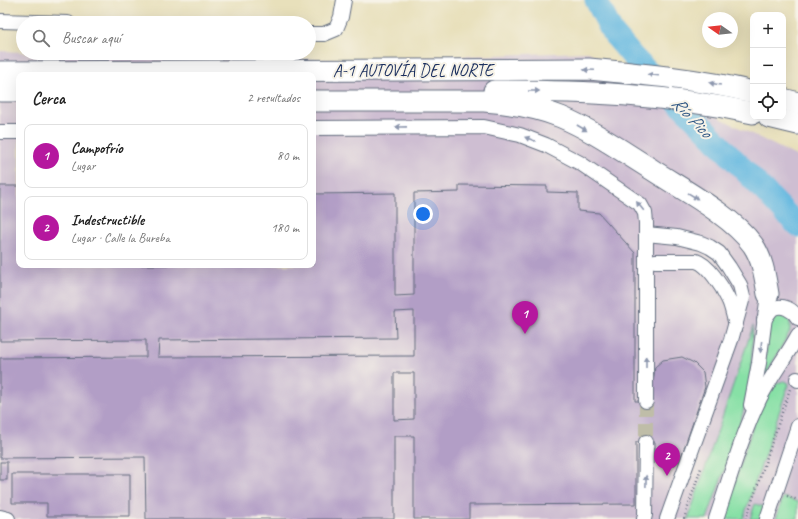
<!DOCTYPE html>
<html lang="es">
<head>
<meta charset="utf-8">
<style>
  :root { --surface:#fff; --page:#f6f6f6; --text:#222; --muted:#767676; --line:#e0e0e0; --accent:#b5179e }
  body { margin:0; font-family:Caveat,sans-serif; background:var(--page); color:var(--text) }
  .controls { position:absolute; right:12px; top:12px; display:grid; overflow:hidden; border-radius:8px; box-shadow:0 4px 16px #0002 }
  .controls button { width:36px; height:36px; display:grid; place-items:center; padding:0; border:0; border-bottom:1px solid var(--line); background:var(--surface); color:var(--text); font:20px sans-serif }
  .compass { position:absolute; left:702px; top:12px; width:36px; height:36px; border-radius:50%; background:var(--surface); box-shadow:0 4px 16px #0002; rotate:284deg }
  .you { position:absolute; left:423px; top:214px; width:14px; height:14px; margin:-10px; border:3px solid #fff; border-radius:50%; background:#1a73e8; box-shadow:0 0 0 6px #1a73e833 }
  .badge { display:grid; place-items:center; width:26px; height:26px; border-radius:50%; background:var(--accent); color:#fff; font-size:13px; font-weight:700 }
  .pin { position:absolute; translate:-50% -33px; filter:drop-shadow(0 1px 2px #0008) }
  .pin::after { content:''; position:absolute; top:21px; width:14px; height:12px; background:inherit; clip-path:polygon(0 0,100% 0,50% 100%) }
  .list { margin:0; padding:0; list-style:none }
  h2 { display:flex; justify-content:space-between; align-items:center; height:52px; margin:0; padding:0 16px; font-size:17px }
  h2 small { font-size:13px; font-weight:400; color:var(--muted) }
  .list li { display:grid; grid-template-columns:26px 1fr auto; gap:12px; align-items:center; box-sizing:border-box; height:64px; margin:0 8px 8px; padding:0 8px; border:1px solid var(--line); border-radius:8px }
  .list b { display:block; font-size:15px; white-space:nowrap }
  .list p { margin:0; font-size:13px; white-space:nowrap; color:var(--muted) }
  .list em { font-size:13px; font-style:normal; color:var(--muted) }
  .icon { flex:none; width:22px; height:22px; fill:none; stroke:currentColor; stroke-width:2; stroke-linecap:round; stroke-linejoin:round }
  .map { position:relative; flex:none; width:798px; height:519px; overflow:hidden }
  .search { position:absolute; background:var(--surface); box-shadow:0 4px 16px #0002; left:16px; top:16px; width:300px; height:44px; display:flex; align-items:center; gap:10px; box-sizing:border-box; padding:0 14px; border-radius:22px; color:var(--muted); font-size:15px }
  .panel { position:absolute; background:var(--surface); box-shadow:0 4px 16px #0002; left:16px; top:72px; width:300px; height:196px; border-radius:8px }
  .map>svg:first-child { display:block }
  .industrial { fill:#cebed2; fill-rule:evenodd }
  .green { fill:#87e0a6; stroke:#518882 }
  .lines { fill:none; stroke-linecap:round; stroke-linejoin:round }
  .river { stroke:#64b8e0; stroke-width:23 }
  .building { fill:#b29ec6; fill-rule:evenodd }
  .minor-tunnel { stroke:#bfbda8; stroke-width:14; stroke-dasharray:14 7; stroke-linecap:butt }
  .minor-casing { stroke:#636d7f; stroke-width:16 }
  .highway-casing { stroke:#636d7f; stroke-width:23 }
  .path { stroke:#636d7f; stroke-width:2.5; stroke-dasharray:1 3; stroke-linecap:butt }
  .minor { stroke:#fff; stroke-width:14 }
  .highway { stroke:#fff; stroke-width:21 }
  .oneway { fill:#8d97ae }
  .labels { text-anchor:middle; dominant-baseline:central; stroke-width:4; stroke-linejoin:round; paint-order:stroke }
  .street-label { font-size:17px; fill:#1b2f5e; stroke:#f7f3e8 }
  .water-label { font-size:18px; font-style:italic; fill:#315885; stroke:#f7f3e8 }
</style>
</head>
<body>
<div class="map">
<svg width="798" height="519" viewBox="0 0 798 519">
  <rect width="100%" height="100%" fill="#f7f3e8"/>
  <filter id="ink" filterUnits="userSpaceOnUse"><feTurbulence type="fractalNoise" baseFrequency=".025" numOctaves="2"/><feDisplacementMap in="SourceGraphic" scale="8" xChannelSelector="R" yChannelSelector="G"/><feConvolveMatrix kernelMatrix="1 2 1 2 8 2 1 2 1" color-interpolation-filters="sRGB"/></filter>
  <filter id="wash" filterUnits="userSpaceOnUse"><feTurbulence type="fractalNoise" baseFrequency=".012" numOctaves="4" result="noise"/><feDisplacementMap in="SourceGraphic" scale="16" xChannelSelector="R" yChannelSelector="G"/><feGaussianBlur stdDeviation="0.9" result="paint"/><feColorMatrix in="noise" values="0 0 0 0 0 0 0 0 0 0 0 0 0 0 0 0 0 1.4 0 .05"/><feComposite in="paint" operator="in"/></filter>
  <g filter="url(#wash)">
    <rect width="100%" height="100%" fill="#e8e0bb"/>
    <path class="industrial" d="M0,51L23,52V53H77L345,60L588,52L798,157V519H0ZM19,75H313V265H19Z"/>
    <g class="green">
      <path d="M779,315L789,320L790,324V331L762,382L770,324L776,316Z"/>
      <path d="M753,326C752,343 752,361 750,378C744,423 722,475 707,519H688Z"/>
      <path d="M784,381L789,383L743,519H723L753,426L760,409L775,385L780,382Z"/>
      <path d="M783,497L798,502V519H776Z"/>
      <path d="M755,504L765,507L761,519H750Z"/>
    </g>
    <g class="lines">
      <path class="river" d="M596,0L612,32L633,57L700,124L798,226"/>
    </g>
    <g id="blocks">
      <g class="building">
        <path d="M459,185L547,186V192L578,193V211L599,213L635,253V401H651L655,367L663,360L682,357L694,363L703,372L705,387L680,460L675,465H666L657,461L655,454V442H636V504L469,505V519H414V436H394V519H146L145,457L0,458V358L146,357V340L0,341V186H19V265H313V194L395,193V296L414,295V193L459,192ZM414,311V356L158,357L159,340L396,338L395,312ZM394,373H414V419L394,420Z"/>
        <rect x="0" y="462" width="7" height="18"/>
        <path d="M12,474H130V516H47V503H12Z"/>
      </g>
    </g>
  </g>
  <g filter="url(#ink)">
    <use href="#blocks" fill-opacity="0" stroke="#636d7f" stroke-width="1"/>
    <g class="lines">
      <path class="minor-tunnel" d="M646,401V442"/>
      <g class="minor-casing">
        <g id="minor">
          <path d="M0,21L68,23"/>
          <path d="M309,34H324L336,29L341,17L344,0"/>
          <path d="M313,128L484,127L520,135L546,145L580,163L640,204L645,213L646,223V401"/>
          <path d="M0,132H19"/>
          <path d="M646,234L677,237L701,243L710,247L719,253L729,267L740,285L743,297L731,340L667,519"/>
          <path d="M655,261H696C708,264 723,288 728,299C732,306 733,316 736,324"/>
          <path d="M764,320C766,317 769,312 772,309C782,303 793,310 798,318"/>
          <path d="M797,379L798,380"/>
          <path d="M751,405L759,363L768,294"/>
          <path d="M0,517L8,519"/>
          <path d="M644,519L645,515L646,442"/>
          <path d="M716,519C730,478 741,437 760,398C771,376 786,357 798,335"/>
          <path d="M767,519L798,426"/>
        </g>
      </g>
      <g class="highway-casing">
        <g id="highway">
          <path d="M0,72L589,69C644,74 699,79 753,92"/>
          <path d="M0,91H19"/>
          <path d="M494,91C582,91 666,94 753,113"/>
          <path d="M783,99L798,103"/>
          <path d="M313,101H484C510,103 537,107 561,117C592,130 622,151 651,169C683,190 731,215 753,245C763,260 765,277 768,294"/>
          <path d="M769,117L798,124"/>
        </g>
      </g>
      <g class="path">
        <path d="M787,496L798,500"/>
        <path d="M684,519L701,468"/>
        <path d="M746,519L790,389"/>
      </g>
      <use href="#minor" class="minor"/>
      <use href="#highway" class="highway"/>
    </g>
    <defs><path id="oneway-solid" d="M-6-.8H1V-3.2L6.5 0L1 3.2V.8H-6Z"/></defs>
    <g class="oneway">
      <use href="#oneway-solid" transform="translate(589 70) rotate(-178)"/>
      <use href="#oneway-solid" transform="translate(653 75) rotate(-174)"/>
      <use href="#oneway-solid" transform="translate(715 84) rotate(-170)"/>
      <use href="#oneway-solid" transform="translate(534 91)"/>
      <use href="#oneway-solid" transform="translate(401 127) rotate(179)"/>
      <use href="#oneway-solid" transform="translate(582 128) rotate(30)"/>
      <use href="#oneway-solid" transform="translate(530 139) rotate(-159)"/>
      <use href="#oneway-solid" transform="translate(693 196) rotate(32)"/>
      <use href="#oneway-solid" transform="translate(640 206) rotate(-129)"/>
      <use href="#oneway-solid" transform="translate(761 347) rotate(96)"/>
      <use href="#oneway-solid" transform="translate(646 362) rotate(-90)"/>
      <use href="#oneway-solid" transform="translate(646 481) rotate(-89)"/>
    </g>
  </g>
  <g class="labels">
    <g class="street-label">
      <text x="413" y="70">A-1 AUTOVÍA DEL NORTE</text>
    </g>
    <g class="water-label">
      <text transform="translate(692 117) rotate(46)">Río Pico</text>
    </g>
  </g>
</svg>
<div class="controls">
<button>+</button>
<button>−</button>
<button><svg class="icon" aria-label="locate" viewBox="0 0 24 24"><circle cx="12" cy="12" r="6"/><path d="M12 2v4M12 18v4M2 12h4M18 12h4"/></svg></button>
</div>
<svg class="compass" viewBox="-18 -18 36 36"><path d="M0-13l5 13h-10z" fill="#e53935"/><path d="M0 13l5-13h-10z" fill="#767676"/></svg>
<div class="you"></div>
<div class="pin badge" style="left:525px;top:334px">1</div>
<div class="pin badge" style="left:667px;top:476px">2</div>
<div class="search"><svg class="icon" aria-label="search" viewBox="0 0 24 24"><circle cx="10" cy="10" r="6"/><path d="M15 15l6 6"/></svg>Buscar aquí</div>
<section class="panel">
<h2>Cerca<small>2 resultados</small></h2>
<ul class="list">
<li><span class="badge">1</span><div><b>Campofrío</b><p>Lugar</p></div><em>80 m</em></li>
<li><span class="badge">2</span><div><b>Indestructible</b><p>Lugar · Calle la Bureba</p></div><em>180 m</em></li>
</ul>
</section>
</div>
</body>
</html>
